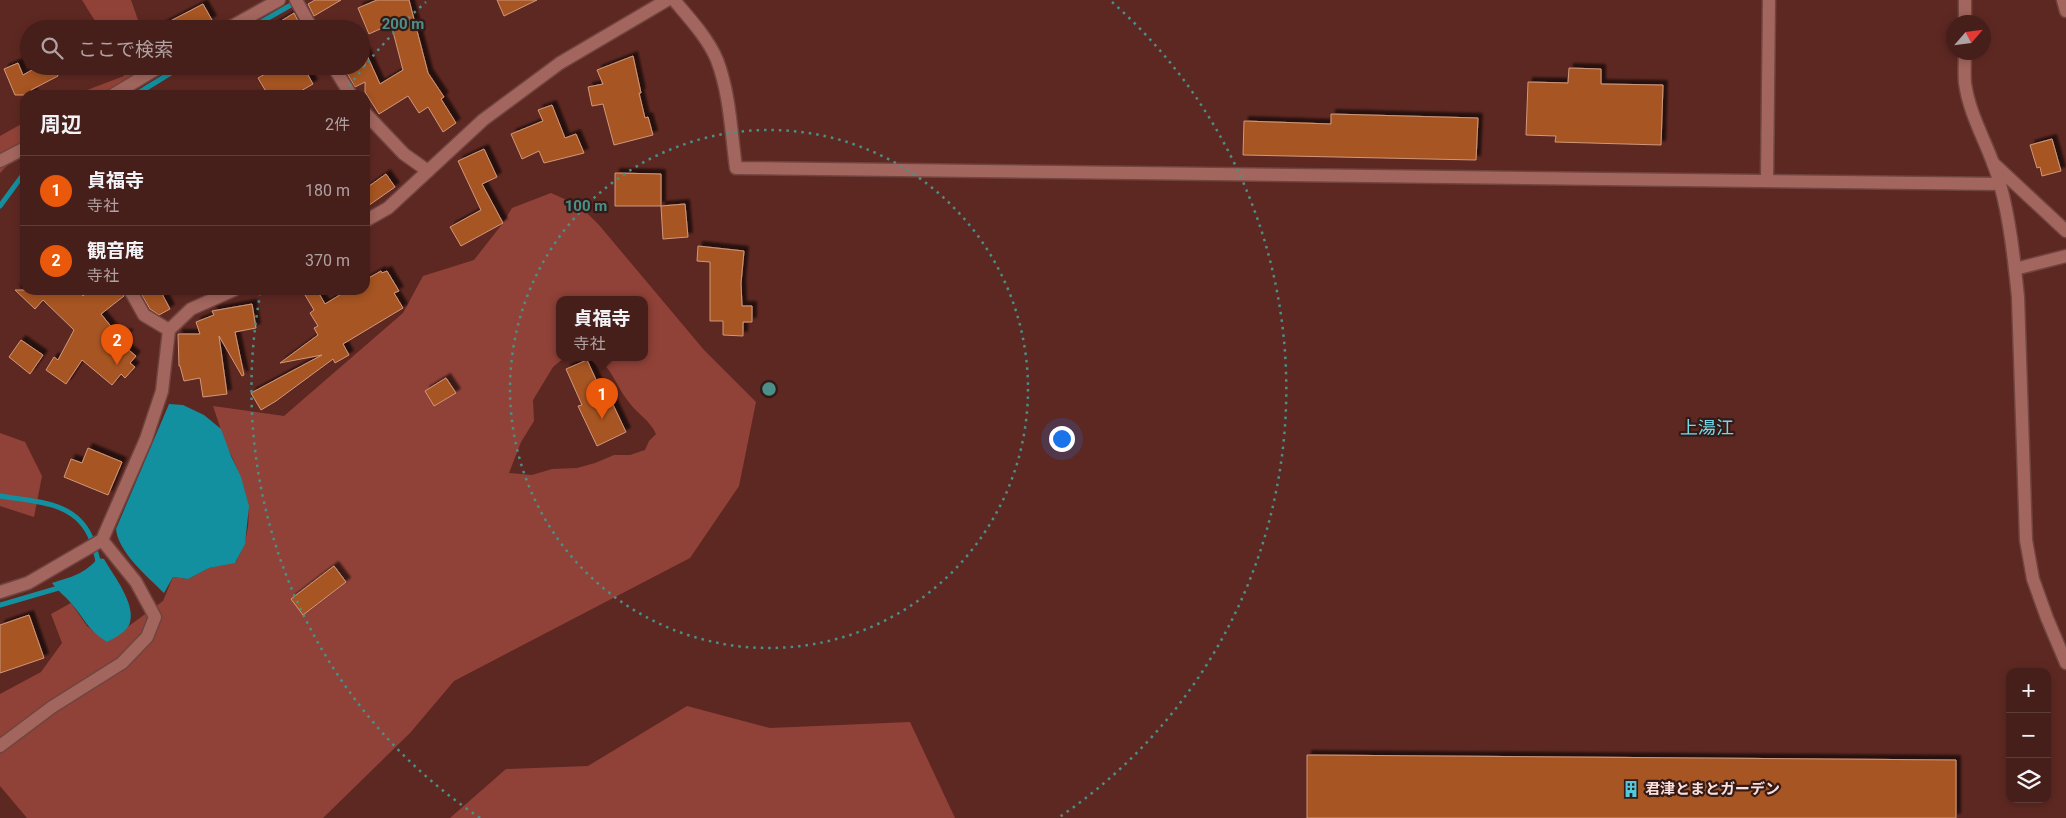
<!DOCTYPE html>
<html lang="ja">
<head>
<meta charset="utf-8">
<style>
  :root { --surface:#461e1a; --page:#4d2723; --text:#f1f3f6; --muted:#b0a2a2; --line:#5e3c39; --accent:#ea580c }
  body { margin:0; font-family:Roboto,"Noto Sans JP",sans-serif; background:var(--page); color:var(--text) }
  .controls { position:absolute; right:15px; bottom:15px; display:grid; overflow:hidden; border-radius:10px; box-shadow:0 2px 8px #0003 }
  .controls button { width:45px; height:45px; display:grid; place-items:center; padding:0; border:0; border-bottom:1px solid var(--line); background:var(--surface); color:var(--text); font:25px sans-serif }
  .compass { position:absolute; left:1946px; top:15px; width:45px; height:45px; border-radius:50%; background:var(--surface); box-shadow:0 2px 8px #0003; rotate:62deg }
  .you { position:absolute; left:1061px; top:438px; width:18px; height:18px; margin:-12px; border:4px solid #fff; border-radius:50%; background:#1a73e8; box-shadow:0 0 0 8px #1a73e833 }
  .badge { display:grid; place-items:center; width:32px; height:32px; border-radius:50%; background:var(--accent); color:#fff; font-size:16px; font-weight:700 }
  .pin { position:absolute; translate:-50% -41px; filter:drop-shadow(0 1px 2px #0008) }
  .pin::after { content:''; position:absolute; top:26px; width:18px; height:15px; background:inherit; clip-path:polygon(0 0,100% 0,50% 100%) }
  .popup { position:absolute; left:556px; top:296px; width:92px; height:65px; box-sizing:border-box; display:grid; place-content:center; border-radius:10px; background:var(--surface); filter:drop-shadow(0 1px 4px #0005); font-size:16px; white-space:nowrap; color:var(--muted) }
  .popup b { font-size:19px; color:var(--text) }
  .popup::after { content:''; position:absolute; left:50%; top:100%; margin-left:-10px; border:10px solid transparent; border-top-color:var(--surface) }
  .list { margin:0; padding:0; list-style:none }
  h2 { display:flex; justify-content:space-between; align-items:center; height:65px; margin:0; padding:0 20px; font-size:21px }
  h2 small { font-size:16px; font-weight:400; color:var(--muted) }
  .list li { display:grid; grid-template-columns:32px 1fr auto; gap:15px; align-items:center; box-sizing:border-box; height:70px; padding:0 20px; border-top:1px solid var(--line) }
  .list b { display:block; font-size:19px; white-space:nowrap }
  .list p { margin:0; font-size:16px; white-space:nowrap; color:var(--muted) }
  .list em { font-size:16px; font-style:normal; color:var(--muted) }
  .icon { flex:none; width:28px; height:28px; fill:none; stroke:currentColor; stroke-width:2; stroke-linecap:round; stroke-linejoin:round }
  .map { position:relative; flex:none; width:2066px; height:818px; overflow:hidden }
  .search { position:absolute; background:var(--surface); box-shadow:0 2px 8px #0003; left:20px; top:20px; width:350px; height:55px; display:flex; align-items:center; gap:12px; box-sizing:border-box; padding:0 18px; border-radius:28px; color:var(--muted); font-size:19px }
  .panel { position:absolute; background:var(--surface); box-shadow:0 2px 8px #0003; left:20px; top:90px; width:350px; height:205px; border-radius:15px }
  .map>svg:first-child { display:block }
  .green { fill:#914238; fill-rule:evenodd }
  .water { fill:#1390a0 }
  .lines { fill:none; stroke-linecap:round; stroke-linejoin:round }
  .stream { stroke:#1390a0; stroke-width:5 }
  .building { fill:#a75522; stroke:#d0987b; filter:url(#shadow) }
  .minor-casing { stroke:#71443f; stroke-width:15 }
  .tertiary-casing { stroke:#71443f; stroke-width:15 }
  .minor { stroke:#a2665e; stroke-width:12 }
  .tertiary { stroke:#a2665e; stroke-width:12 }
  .ring { fill:none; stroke:#4a9089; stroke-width:2.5; stroke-dasharray:2.5 5 }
  .labels { text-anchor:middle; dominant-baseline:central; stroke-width:4.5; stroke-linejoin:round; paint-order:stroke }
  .poi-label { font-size:15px; font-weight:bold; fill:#fbdfda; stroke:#331a17; text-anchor:start }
  .quarter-label { font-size:18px; fill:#71daea; stroke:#331a17 }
  .centre { fill:#4a9089; stroke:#331a17; stroke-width:2.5 }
  .ring-label { font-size:15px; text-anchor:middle; font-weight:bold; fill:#4a9089; stroke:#331a17; stroke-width:4.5; stroke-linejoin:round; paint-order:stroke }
</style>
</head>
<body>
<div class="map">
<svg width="2066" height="818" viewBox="0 0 2066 818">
  <defs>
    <filter id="shadow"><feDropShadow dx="4.5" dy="-4.5" stdDeviation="1" flood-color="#0009"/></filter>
  </defs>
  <rect width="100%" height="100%" fill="#5e2822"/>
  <g class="green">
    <path d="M82,0H131L138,20L134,29H100Z"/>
    <path d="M119,66H135L139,76L104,95H74L124,76Z"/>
    <path d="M25,122V147L0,173V136Z"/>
    <path d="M551,193L580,206L599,225L704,350L756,402L739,486L690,558L454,681L410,733L323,818H27L0,786V694L41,672L62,643L51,614L71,603L87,626L107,642L163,601L173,577L188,579L209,568L236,562C257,523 249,496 232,457C224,441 219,423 213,406L284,416L403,313L423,276L474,260L503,223L512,208ZM560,300H644V358H598C614,373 616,385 628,401C636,413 650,420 656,434L649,441L645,450L630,455H614L595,463L577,468L552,469L532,475L509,473L521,442L534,421L533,400L553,367L564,358H560Z"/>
    <path d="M0,433L25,442L42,476L34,517L0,506Z"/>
    <path d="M687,706L770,728L910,722L955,818H450L506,769L588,766Z"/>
  </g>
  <g class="water">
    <path d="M169,404L183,405L204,415L221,429L231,456L241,477L249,506L245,544L235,563L209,568L188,579L173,577L164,593C148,577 118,552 116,529Z"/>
    <path d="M98,558L104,559C113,575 138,606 129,625C125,633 114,638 107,642C87,629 85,619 71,603C65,596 58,591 52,583C71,577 85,574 98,558Z"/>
  </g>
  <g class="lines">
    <g class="stream">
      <path d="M249,29L296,2"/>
      <path d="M135,95L182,66"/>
      <path d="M0,206L25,172"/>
      <path d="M0,496C36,502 78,501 92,541C94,548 98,557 98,563"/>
      <path d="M0,605L62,587"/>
    </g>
  </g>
  <g class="building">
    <path d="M315,0H341L314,16L308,4Z"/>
    <path d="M377,0H409L428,73L444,97L441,99L456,123L443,132L428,107L419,113L408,96L379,114L365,92V82L355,87L343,66H365V51L380,84L403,70L391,24L369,34L358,8Z"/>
    <path d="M497,0H537L504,16Z"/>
    <path d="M203,4L212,20L196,29H155Z"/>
    <path d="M294,13L300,25L294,29H268Z"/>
    <path d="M633,56L641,93H639L645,118L648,117L653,135L614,145L603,104L592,106L588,87L603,84L597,70Z"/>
    <path d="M18,63L23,75L39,66H53L58,76L31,90L34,95H15L4,69Z"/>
    <path d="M279,66H303L313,84L294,95H268L258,78Z"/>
    <path d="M1569,68L1601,69V84L1663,85L1661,145L1555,142L1556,136L1526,135L1528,82L1568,83Z"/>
    <path d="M552,105L565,138L576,134L584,153L544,163L539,151L522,159L511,134L543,121L538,110Z"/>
    <path d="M1331,114L1478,118L1476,160L1243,155L1244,121L1331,124Z"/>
    <path d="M2052,139L2061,171L2042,176L2040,167L2037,168L2030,145Z"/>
    <path d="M484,149L497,177L482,184L503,223L461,246L450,227L481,210L458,161Z"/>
    <path d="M615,173L661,174V206L685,204L688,237L663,239L661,206H615Z"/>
    <path d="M386,174L395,187L365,208V189Z"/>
    <path d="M698,246L744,251L741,283L742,306H752V322H743V336L723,335V321H710V262L697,261Z"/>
    <path d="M381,271L382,273L387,271L399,291L394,293L403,308L343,344L349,355L335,363L333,359L276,401L261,410L251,393L322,355L280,363L318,335L314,328L318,326L310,313L314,310L302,290H317L325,304L348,290H365V280Z"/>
    <path d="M15,290H77L83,296L90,290H122L124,296L101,314L117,334H129L119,342L136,356L130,363L135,367L125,378L121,374L112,385L82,360L66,384L46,370L54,357L58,360L74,330L43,300L35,309Z"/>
    <path d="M139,290H160L170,309L159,315L150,309Z"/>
    <path d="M252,304L256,328L235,332L244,375L242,376L219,336L227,394L203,397L200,378L184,381L180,366H179L178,334H200L196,322L214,315L212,311Z"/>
    <path d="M21,340L43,355L30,374L9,357Z"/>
    <path d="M587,360L603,395L607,392L626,432L597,446L578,406L582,405L566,369Z"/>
    <path d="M446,378L456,393L434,406L425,391Z"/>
    <path d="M88,448L122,462L108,495L64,477L71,459L82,463Z"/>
    <path d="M334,566L346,582L303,615L291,599Z"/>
    <path d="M29,615L44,658L0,673V625Z"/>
    <path d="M1307,755L1956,760V818H1307Z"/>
  </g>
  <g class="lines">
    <g class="minor-casing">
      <g id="minor">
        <path d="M296,0L312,29"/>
        <path d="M2063,0L2066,11"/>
        <path d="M227,29L279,0"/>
        <path d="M333,66L351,95"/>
        <path d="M113,95L161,66"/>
        <path d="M365,113L404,154L428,171"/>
        <path d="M0,161L25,148"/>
        <path d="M1993,163L2066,231"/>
        <path d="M1767,180L1769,0"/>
        <path d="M365,221L388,208L483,120L560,63L667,0"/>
        <path d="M2015,269L2066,256"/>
        <path d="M130,290L144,315L169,330"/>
        <path d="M0,592L28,583L102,540L146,439L162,391L169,330L191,309L234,290"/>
        <path d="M0,746L52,707L122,663L147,637L155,617L136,582L102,540"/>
      </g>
    </g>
    <g class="tertiary-casing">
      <g id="tertiary">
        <path d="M674,0C689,18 708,38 717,60C730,94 731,132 736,168L2000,184"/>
        <path d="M1965,22V0"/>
        <path d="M1965,52C1965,62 1964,73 1965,83C1970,119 1991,149 2000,184C2010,220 2014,259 2018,297L2026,540L2033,579L2047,618L2066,663"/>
      </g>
    </g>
    <use href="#minor" class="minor"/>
    <use href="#tertiary" class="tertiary"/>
  </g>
  <g class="ring">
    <circle cx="769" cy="389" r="259"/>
    <path d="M480 818A517 517 0 0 1 261 290M345 92A517 517 0 0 1 426 2M1112 2A517 517 0 0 1 1058 818"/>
  </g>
  <defs>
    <g id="building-bare" transform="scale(1.35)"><path d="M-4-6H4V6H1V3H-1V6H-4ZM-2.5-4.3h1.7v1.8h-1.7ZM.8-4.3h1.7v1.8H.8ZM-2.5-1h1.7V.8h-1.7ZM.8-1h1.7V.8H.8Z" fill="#53cadc" stroke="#331a17" stroke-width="2.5" paint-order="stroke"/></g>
  </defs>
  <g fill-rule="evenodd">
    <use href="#building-bare" x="1631" y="789"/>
  </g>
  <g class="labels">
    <g class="poi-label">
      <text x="1645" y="789">君津とまとガーデン</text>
    </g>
    <g class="quarter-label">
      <text x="1707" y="427">上湯江</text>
    </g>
  </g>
  <circle cx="769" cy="389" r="8" class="centre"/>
  <g class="ring-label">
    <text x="403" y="29">200 m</text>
    <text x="586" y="211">100 m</text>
  </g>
</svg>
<div class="controls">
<button>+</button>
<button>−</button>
<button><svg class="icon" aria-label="layers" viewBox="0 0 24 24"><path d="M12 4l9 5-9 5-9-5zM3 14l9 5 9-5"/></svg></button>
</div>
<svg class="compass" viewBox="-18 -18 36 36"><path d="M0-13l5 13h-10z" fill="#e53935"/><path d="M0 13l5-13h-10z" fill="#b0a2a2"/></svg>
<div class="you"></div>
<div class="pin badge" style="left:602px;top:419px">1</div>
<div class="popup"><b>貞福寺</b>寺社</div>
<div class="pin badge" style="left:117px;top:365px">2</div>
<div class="search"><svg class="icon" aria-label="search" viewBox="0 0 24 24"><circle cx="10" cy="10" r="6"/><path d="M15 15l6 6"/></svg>ここで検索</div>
<section class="panel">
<h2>周辺<small>2件</small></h2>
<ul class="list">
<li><span class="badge">1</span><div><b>貞福寺</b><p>寺社</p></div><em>180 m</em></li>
<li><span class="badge">2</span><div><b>観音庵</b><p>寺社</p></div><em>370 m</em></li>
</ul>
</section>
</div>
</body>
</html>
